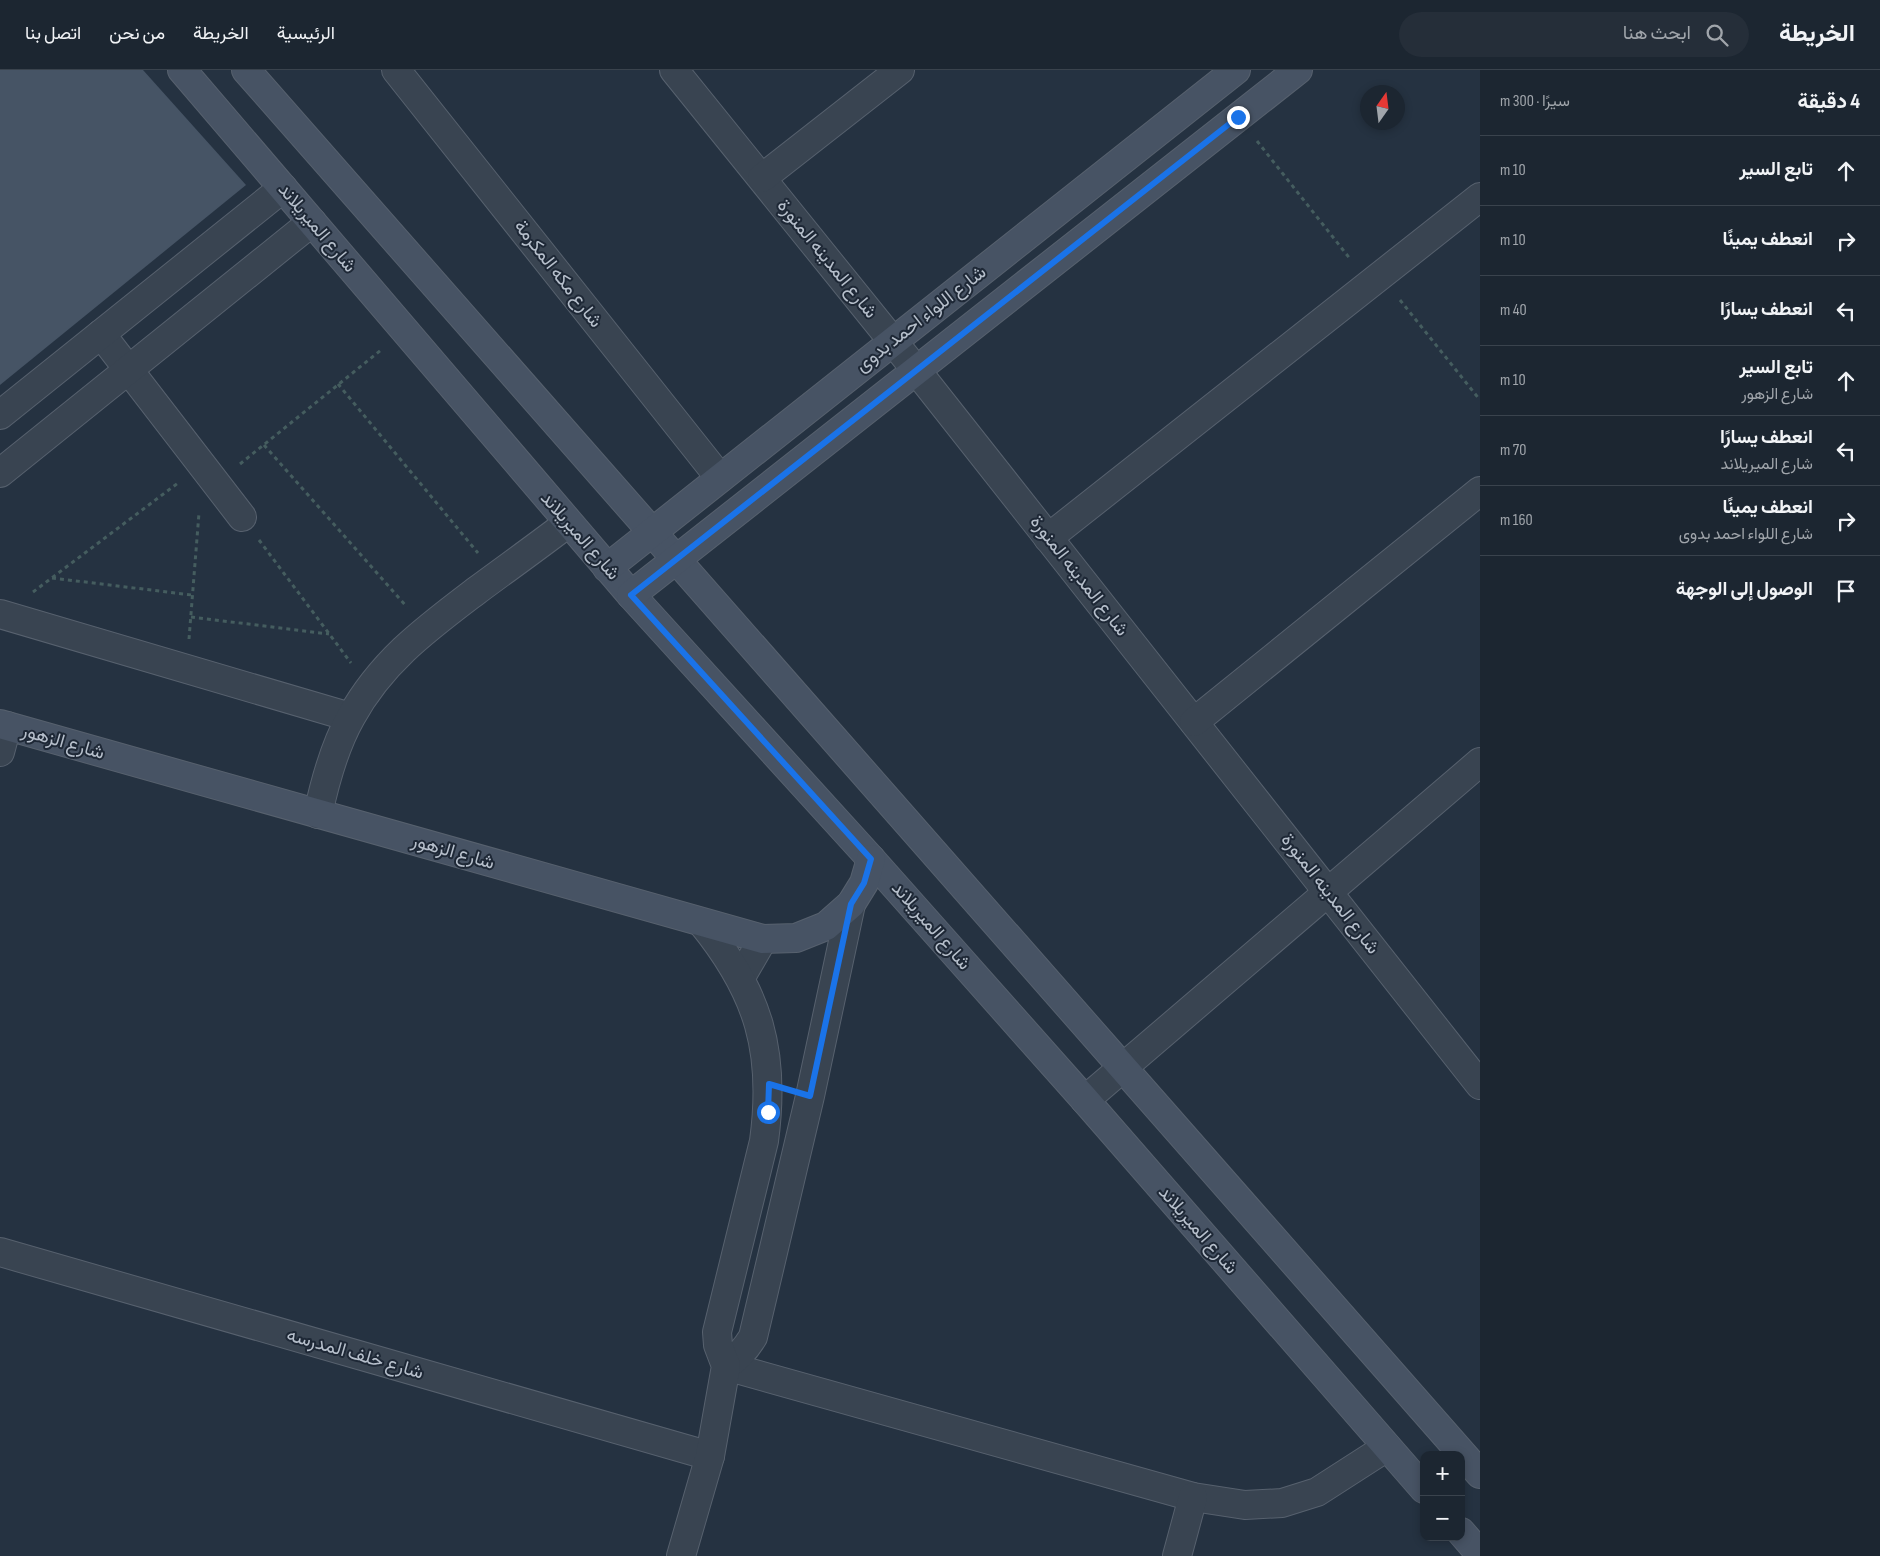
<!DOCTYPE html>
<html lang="ar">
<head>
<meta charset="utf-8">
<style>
  :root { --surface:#1c2631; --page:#252e39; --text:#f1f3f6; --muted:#a0a5ab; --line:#3a434d }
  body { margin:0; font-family:"Sofia Sans Condensed",Vazirmatn,sans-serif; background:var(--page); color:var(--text); direction:rtl }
  .controls { position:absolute; right:15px; bottom:15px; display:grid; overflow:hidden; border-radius:10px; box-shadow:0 2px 8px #0003 }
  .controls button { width:45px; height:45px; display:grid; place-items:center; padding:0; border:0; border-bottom:1px solid var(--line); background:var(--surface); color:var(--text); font:25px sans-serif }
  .compass { position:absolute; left:1360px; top:15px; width:45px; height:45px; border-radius:50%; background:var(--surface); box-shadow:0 2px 8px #0003; rotate:14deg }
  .stop { position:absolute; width:15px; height:15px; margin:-11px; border:4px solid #1a73e8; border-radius:50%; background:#fff }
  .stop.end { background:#1a73e8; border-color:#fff; box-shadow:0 1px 5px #0008 }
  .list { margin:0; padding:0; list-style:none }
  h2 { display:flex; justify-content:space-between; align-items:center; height:65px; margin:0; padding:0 20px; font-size:21px }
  h2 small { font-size:16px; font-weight:400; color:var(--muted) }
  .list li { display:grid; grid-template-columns:32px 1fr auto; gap:15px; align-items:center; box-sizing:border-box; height:70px; padding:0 20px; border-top:1px solid var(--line) }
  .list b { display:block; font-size:19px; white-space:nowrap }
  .list p { margin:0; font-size:16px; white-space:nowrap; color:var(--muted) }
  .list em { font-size:16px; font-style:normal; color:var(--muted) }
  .icon { flex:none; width:28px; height:28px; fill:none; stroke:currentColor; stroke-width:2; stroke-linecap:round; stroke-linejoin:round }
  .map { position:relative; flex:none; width:1480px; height:1486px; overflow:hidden; direction:ltr }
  header { display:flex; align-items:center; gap:30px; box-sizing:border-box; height:70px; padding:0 25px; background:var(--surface); border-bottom:1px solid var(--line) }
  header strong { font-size:24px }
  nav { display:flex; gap:28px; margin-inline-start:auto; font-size:18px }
  .search { width:350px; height:45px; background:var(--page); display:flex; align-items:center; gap:12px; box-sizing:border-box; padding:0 18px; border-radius:28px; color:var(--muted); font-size:19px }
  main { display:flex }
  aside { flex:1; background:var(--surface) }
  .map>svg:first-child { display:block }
  .building { fill:#465465 }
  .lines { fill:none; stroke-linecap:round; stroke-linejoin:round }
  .street-casing { stroke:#57616e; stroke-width:30 }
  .secondary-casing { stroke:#57616e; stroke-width:30 }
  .path { stroke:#455d5f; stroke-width:3; stroke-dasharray:4 4; stroke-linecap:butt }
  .street { stroke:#394451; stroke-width:28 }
  .secondary { stroke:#475364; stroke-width:28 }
  .route { stroke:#1a73e8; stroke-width:6 }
  .labels { text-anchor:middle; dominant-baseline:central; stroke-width:4; stroke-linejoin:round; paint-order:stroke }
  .street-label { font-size:19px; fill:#b6bfcb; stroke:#1e2836 }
</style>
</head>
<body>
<header>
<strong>الخريطة</strong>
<div class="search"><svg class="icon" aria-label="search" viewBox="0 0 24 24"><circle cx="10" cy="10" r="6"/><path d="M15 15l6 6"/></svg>ابحث هنا</div>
<nav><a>الرئيسية</a><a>الخريطة</a><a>من نحن</a><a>اتصل بنا</a></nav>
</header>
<main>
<aside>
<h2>4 دقيقة<small>سيرًا · 300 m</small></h2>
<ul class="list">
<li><svg class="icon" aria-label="ahead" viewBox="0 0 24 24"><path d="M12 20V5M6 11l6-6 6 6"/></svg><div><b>تابع السير</b></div><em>10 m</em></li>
<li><svg class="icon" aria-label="right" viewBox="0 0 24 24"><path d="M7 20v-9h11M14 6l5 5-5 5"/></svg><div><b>انعطف يمينًا</b></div><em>10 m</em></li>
<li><svg class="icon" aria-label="left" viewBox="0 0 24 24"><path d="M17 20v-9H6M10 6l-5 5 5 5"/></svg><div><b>انعطف يسارًا</b></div><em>40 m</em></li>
<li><svg class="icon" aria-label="ahead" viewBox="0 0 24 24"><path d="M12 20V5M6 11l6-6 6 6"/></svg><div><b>تابع السير</b><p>شارع الزهور</p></div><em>10 m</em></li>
<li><svg class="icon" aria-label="left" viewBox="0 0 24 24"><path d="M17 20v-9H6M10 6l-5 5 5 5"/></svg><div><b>انعطف يسارًا</b><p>شارع الميريلاند</p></div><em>70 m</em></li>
<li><svg class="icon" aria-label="right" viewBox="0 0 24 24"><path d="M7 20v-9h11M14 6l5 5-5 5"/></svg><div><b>انعطف يمينًا</b><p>شارع اللواء احمد بدوى</p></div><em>160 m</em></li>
<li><svg class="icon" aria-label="arrive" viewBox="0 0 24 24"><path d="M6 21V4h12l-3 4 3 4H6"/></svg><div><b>الوصول إلى الوجهة</b></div></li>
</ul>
</aside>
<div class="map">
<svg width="1480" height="1486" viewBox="0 0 1480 1486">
  <rect width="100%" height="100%" fill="#253241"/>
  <path class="building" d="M0,0H143L246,115L0,315Z"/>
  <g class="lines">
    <g class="street-casing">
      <g id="street">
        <path d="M396,0L720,408"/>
        <path d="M674,0L916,300L1480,1015"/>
        <path d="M762,108L900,0"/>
        <path d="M101,264L242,447"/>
        <path d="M0,345L283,118"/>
        <path d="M0,403L312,152"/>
        <path d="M1048,468L1480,127"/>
        <path d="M0,544L350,647"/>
        <path d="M1194,652L1480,421"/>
        <path d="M0,682L7,656"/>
        <path d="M318,744C325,711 334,677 351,647C382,591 426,559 476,521C507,498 538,476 568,453"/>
        <path d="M741,907L763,869"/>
        <path d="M1085,1030L1480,692"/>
        <path d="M0,1182L710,1386"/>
        <path d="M726,1296L1193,1427L1245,1435L1282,1433L1317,1422L1387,1377"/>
        <path d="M726,1296C738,1288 745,1280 753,1267L810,1026L851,834"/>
        <path d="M681,1486L710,1386L726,1296L718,1275L717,1262L764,1071C776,982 759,923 702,853"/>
        <path d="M1177,1486L1193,1427"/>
      </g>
    </g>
    <g class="secondary-casing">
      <g id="secondary">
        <path d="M182,0L631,525L871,789L1085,1030L1424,1419"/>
        <path d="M246,0L1480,1404"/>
        <path d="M607,498L1236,0"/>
        <path d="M631,525L1298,0"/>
        <path d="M0,654L763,869L796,868L826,856L851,834L864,813L871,789"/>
        <path d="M1461,1462L1480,1484"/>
      </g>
    </g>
    <g class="path">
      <path d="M1257,71L1351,190"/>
      <path d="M1400,230L1480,330"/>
      <path d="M338,314L478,483"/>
      <path d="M264,375L407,537"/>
      <path d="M240,394L381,280"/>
      <path d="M259,470L351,593"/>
      <path d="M52,508L192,525"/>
      <path d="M33,522L178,413"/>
      <path d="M191,547L329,564"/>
      <path d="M189,569L199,443"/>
    </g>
    <use href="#street" class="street"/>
    <use href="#secondary" class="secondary"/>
  </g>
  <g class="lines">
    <path class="route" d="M768,1042L769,1014L810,1026L851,834L864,813L871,789L631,525L1238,47"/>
  </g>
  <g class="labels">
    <g class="street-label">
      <text transform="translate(317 158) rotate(50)">شارع الميريلاند</text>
      <text transform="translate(827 189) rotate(51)">شارع المدينه المنورة</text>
      <text transform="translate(558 204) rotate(52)">شارع مكه المكرمة</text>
      <text transform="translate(921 249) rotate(-38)">شارع اللواء احمد بدوى</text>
      <text transform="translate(580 466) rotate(49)">شارع الميريلاند</text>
      <text transform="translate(1079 506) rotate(52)">شارع المدينه المنورة</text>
      <text transform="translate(63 672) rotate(16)">شارع الزهور</text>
      <text transform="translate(453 782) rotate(16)">شارع الزهور</text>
      <text transform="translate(1330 824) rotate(52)">شارع المدينه المنورة</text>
      <text transform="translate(931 856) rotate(49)">شارع الميريلاند</text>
      <text transform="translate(1198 1160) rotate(49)">شارع الميريلاند</text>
      <text transform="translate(355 1284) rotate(16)">شارع خلف المدرسه</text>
    </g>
  </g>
</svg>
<div class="controls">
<button>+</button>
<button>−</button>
</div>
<svg class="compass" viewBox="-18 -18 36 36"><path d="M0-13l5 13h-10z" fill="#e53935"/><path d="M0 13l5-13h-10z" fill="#a0a5ab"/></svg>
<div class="stop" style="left:768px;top:1042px"></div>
<div class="stop end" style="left:1238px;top:47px"></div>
</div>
</main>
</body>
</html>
